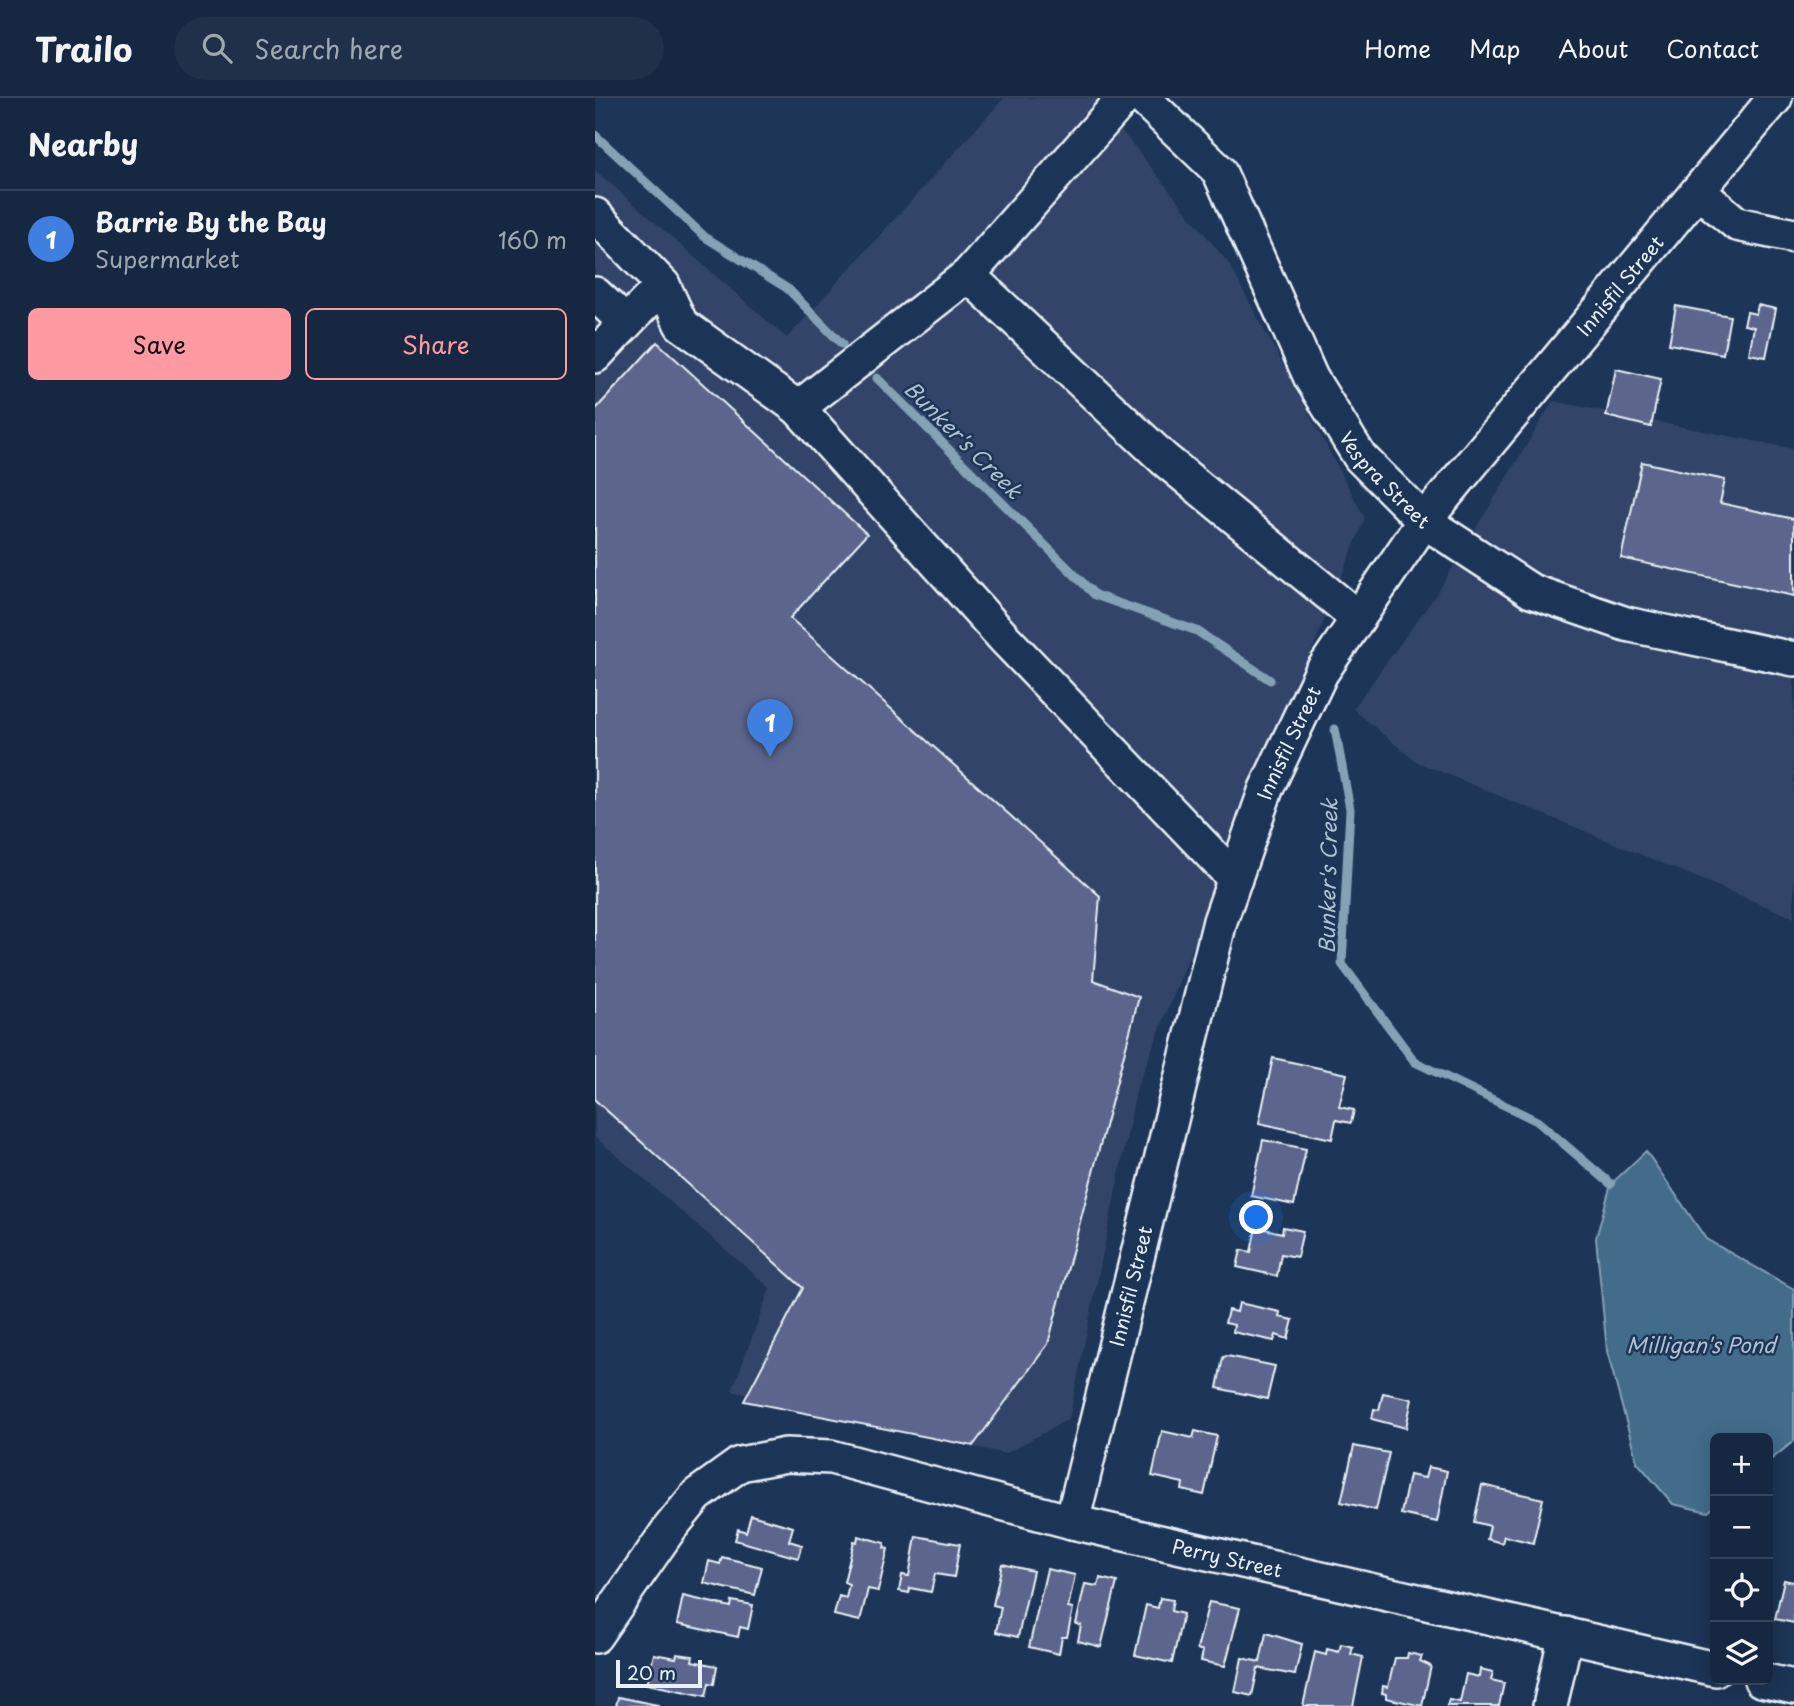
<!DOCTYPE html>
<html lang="en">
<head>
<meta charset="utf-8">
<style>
  :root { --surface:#162841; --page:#1f3048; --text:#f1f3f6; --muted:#9ea6b1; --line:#35445a; --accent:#ff9aa2 }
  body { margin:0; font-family:"Playpen Sans",sans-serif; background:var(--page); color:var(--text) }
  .controls { position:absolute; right:21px; bottom:21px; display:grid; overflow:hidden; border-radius:10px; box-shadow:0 4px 18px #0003 }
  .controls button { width:63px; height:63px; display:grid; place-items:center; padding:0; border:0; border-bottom:2px solid var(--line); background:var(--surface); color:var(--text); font:35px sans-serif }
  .scale { position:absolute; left:21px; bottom:18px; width:86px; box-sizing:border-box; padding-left:7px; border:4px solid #e8f1f8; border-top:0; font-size:19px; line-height:24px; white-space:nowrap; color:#e8f1f8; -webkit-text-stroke:5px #1d3557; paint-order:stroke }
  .you { position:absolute; left:662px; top:1120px; width:24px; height:24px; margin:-18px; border:5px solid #fff; border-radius:50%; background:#1a73e8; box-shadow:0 0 0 10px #1a73e833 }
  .badge { display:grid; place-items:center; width:46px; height:46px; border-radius:50%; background:var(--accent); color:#fff; font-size:23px; font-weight:700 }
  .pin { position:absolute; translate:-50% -58px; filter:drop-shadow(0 2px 4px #0008) }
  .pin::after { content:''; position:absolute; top:37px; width:24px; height:21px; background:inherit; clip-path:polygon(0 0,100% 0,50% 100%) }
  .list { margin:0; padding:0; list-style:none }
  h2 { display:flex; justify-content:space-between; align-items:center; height:91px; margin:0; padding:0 28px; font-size:30px }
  h2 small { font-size:23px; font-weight:400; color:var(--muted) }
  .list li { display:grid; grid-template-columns:46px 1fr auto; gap:21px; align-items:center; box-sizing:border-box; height:98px; padding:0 28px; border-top:2px solid var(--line) }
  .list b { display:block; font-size:26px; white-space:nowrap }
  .list p { margin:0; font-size:23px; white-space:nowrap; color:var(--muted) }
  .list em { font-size:23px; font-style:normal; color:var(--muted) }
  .actions { display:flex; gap:14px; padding:21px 28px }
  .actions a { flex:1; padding:16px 0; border:2px solid var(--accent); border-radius:10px; text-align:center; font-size:24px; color:var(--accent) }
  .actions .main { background:var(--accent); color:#111 }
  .icon { flex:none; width:38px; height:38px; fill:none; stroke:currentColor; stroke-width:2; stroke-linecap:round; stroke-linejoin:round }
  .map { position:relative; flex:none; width:1199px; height:1608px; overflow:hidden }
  header { display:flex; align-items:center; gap:42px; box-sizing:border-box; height:98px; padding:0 35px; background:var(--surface); border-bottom:2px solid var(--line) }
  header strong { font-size:33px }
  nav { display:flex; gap:38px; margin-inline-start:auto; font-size:24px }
  .search { width:490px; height:63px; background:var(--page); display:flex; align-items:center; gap:18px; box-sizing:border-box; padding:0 24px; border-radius:38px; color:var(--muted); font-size:26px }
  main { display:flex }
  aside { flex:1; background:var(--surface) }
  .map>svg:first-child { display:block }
  .built { fill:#304467 }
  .water { fill:#426c8a; stroke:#84a1b6; stroke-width:2 }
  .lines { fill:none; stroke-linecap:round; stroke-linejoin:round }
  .stream { stroke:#84a1b6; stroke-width:9 }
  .building { fill:#5b668d; stroke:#e8f1f8; stroke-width:2 }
  .minor-casing { stroke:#e8f1f8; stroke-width:38 }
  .minor { stroke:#1d3557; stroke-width:33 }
  .labels { text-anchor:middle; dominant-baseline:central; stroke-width:5; stroke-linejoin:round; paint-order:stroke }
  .street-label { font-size:19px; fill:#e8f1f8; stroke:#1d3557 }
  .water-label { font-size:21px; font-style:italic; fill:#aec2d2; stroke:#1d3557 }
</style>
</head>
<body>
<header>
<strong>Trailo</strong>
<div class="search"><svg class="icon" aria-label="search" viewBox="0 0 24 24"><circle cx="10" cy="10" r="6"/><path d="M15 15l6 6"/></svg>Search here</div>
<nav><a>Home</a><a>Map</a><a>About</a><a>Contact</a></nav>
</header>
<main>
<aside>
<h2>Nearby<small></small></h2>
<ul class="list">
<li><span class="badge" style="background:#3f7fe0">1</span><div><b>Barrie By the Bay</b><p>Supermarket</p></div><em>160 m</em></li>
</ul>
<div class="actions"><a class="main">Save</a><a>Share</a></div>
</aside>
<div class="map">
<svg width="1199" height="1608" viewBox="0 0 1199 1608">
  <rect width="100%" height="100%" fill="#1d3557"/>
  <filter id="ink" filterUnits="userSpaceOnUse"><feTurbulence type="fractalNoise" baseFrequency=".0143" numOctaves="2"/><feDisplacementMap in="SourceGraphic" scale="14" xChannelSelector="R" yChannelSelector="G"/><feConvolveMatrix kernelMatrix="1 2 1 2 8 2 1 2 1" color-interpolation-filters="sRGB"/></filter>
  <g filter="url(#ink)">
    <g class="built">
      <path d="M409,0H500L634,166L770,420L542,989L474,1321L410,1356L137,1293L175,1190L0,1039V72L192,240Z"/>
      <path d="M958,303L1199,351V820L820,663L758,611L842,495Z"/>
    </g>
    <path class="water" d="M1051,1053L1111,1141L1199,1191V1343L1173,1364V1340H1120V1408L1113,1414L1078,1406L1042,1364L1012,1253L1001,1140L1016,1086Z"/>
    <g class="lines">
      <g class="stream">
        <path d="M0,37L110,139L193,191L247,246"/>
        <path d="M282,280L500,497L602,533L675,582"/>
        <path d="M740,631L755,711L747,866L820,964L942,1023L1016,1086"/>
      </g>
    </g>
    <g class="building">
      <path d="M1163,207L1181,211L1171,259L1154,256L1159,229L1149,227L1152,214L1161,216Z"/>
      <path d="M1081,208L1135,218L1128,256L1074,246Z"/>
      <path d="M62,244L272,436L195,520L505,798L498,882L544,899L453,1246L378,1348L149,1303L208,1190L0,1002V312Z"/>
      <path d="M1021,271L1066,281L1056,329L1011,318Z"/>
      <path d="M1047,364L1130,382L1125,405L1199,421V498L1026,460Z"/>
      <path d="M678,960L752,976L744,1009L759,1012L756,1025L741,1022L737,1041L664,1025Z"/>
      <path d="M668,1042L711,1051L699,1107L656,1098Z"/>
      <path d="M661,1129L687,1135L688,1129L708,1133L702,1159L686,1156L682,1178L642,1169L646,1152L656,1154Z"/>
      <path d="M644,1205L685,1214L684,1219L698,1222L693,1241L681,1237L679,1243L638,1234L639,1227L630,1225L633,1212L642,1214Z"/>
      <path d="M632,1258L680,1268L672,1301L622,1290L628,1259Z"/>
      <path d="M788,1295L817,1301L811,1330L777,1321L779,1311L784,1312Z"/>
      <path d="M567,1333L598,1340L600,1333L622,1338L609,1397L587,1392L588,1385L557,1378Z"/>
      <path d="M759,1348L794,1355L781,1412L746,1404Z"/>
      <path d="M833,1369L852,1373L842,1424L806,1416L814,1377L830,1380Z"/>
      <path d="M887,1387L948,1401L938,1445L909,1438L907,1445L892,1441L895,1428L879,1424Z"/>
      <path d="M156,1417L198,1429L194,1443L207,1447L203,1460L140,1442L143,1431L151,1434Z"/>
      <path d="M263,1438L290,1445L289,1450L293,1451L283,1493L273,1491L265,1523L239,1517L244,1498L251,1500L254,1486L249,1484L259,1443L262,1444Z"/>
      <path d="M321,1438L365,1446L359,1479L340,1476L336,1494L315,1490L314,1495L304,1493L307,1477L314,1478Z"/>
      <path d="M127,1459L167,1469L160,1497L109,1485L114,1463L125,1466Z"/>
      <path d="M407,1466L438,1473L423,1539L401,1534L406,1509L398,1507Z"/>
      <path d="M452,1471L480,1477L473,1510L478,1511L472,1539H467L464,1556L434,1549Z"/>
      <path d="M505,1480L522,1484L506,1549L483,1543L486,1527L481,1526L490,1486L503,1488Z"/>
      <path d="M1189,1482L1199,1484V1525L1180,1521Z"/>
      <path d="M88,1498L136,1509L137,1503L158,1507L153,1531L145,1529L143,1539L82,1526Z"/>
      <path d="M565,1500L578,1502L576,1513L588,1516L577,1565L540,1557L551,1507L563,1510Z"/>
      <path d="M614,1504L645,1510L630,1568L606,1563L608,1553L602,1551Z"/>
      <path d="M671,1535L707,1546L700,1577L663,1570L657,1598L640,1594L647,1560L665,1564Z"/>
      <path d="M746,1546L758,1549L756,1556L768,1559L758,1608H708L720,1554L731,1557L732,1551L744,1554Z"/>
      <path d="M813,1555L827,1558L825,1563L836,1568L827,1608L791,1600V1596L787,1595L788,1588L793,1589L800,1560H812Z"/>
      <path d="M59,1556L81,1560L82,1556L98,1558L97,1563L122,1568L119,1586L114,1585L111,1598L52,1586Z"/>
      <path d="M885,1571L898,1574L896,1582L909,1585L904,1608H852L854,1602L865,1604L871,1576L884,1579Z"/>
      <path d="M23,1599L63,1607V1608H21Z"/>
    </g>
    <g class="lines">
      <g class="minor-casing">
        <g id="minor">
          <path id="s1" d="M548,0L624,73L716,280L765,359L829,423L936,493L1031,526L1199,561"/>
          <path d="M1103,93L1142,126L1199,138"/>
          <path d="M0,117L68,187"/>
          <path d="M373,177L569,361L763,520"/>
          <path d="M0,196L31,225L68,187L86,226L203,310L373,177L529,0"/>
          <path d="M0,258L31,225"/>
          <path d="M203,310L409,540L640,781"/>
          <path id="s2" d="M477,1424L625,823L671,691L726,575L829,423L1180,0"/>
          <path id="s3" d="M0,1538L75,1430L102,1397L145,1366L191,1357L236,1359L477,1424L1120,1571"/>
          <path d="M1166,1582L1199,1589"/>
          <path d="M955,1608L971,1536"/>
        </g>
      </g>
      <use href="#minor" class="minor"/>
    </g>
  </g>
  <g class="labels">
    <g class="street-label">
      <text stroke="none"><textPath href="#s2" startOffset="1377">Innisfil Street</textPath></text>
      <text stroke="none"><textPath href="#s1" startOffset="458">Vespra Street</textPath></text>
      <text stroke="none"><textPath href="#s2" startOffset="810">Innisfil Street</textPath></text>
      <text stroke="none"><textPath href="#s2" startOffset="243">Innisfil Street</textPath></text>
      <text stroke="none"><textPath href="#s3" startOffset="728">Perry Street</textPath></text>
    </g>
    <g class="water-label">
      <text transform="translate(369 341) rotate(45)">Bunker's Creek</text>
      <text transform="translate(732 778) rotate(-89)">Bunker's Creek</text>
      <text x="1106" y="1246">Milligan's Pond</text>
    </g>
  </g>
</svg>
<div class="controls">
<button>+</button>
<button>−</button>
<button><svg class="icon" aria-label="locate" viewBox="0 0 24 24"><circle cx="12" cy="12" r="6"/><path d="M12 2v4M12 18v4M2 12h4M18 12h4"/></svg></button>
<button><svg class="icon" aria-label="layers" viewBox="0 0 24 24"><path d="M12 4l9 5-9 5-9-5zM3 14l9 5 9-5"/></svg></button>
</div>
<div class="scale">20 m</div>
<div class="you"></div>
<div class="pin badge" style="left:175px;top:659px;background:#3f7fe0">1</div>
</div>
</main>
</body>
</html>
